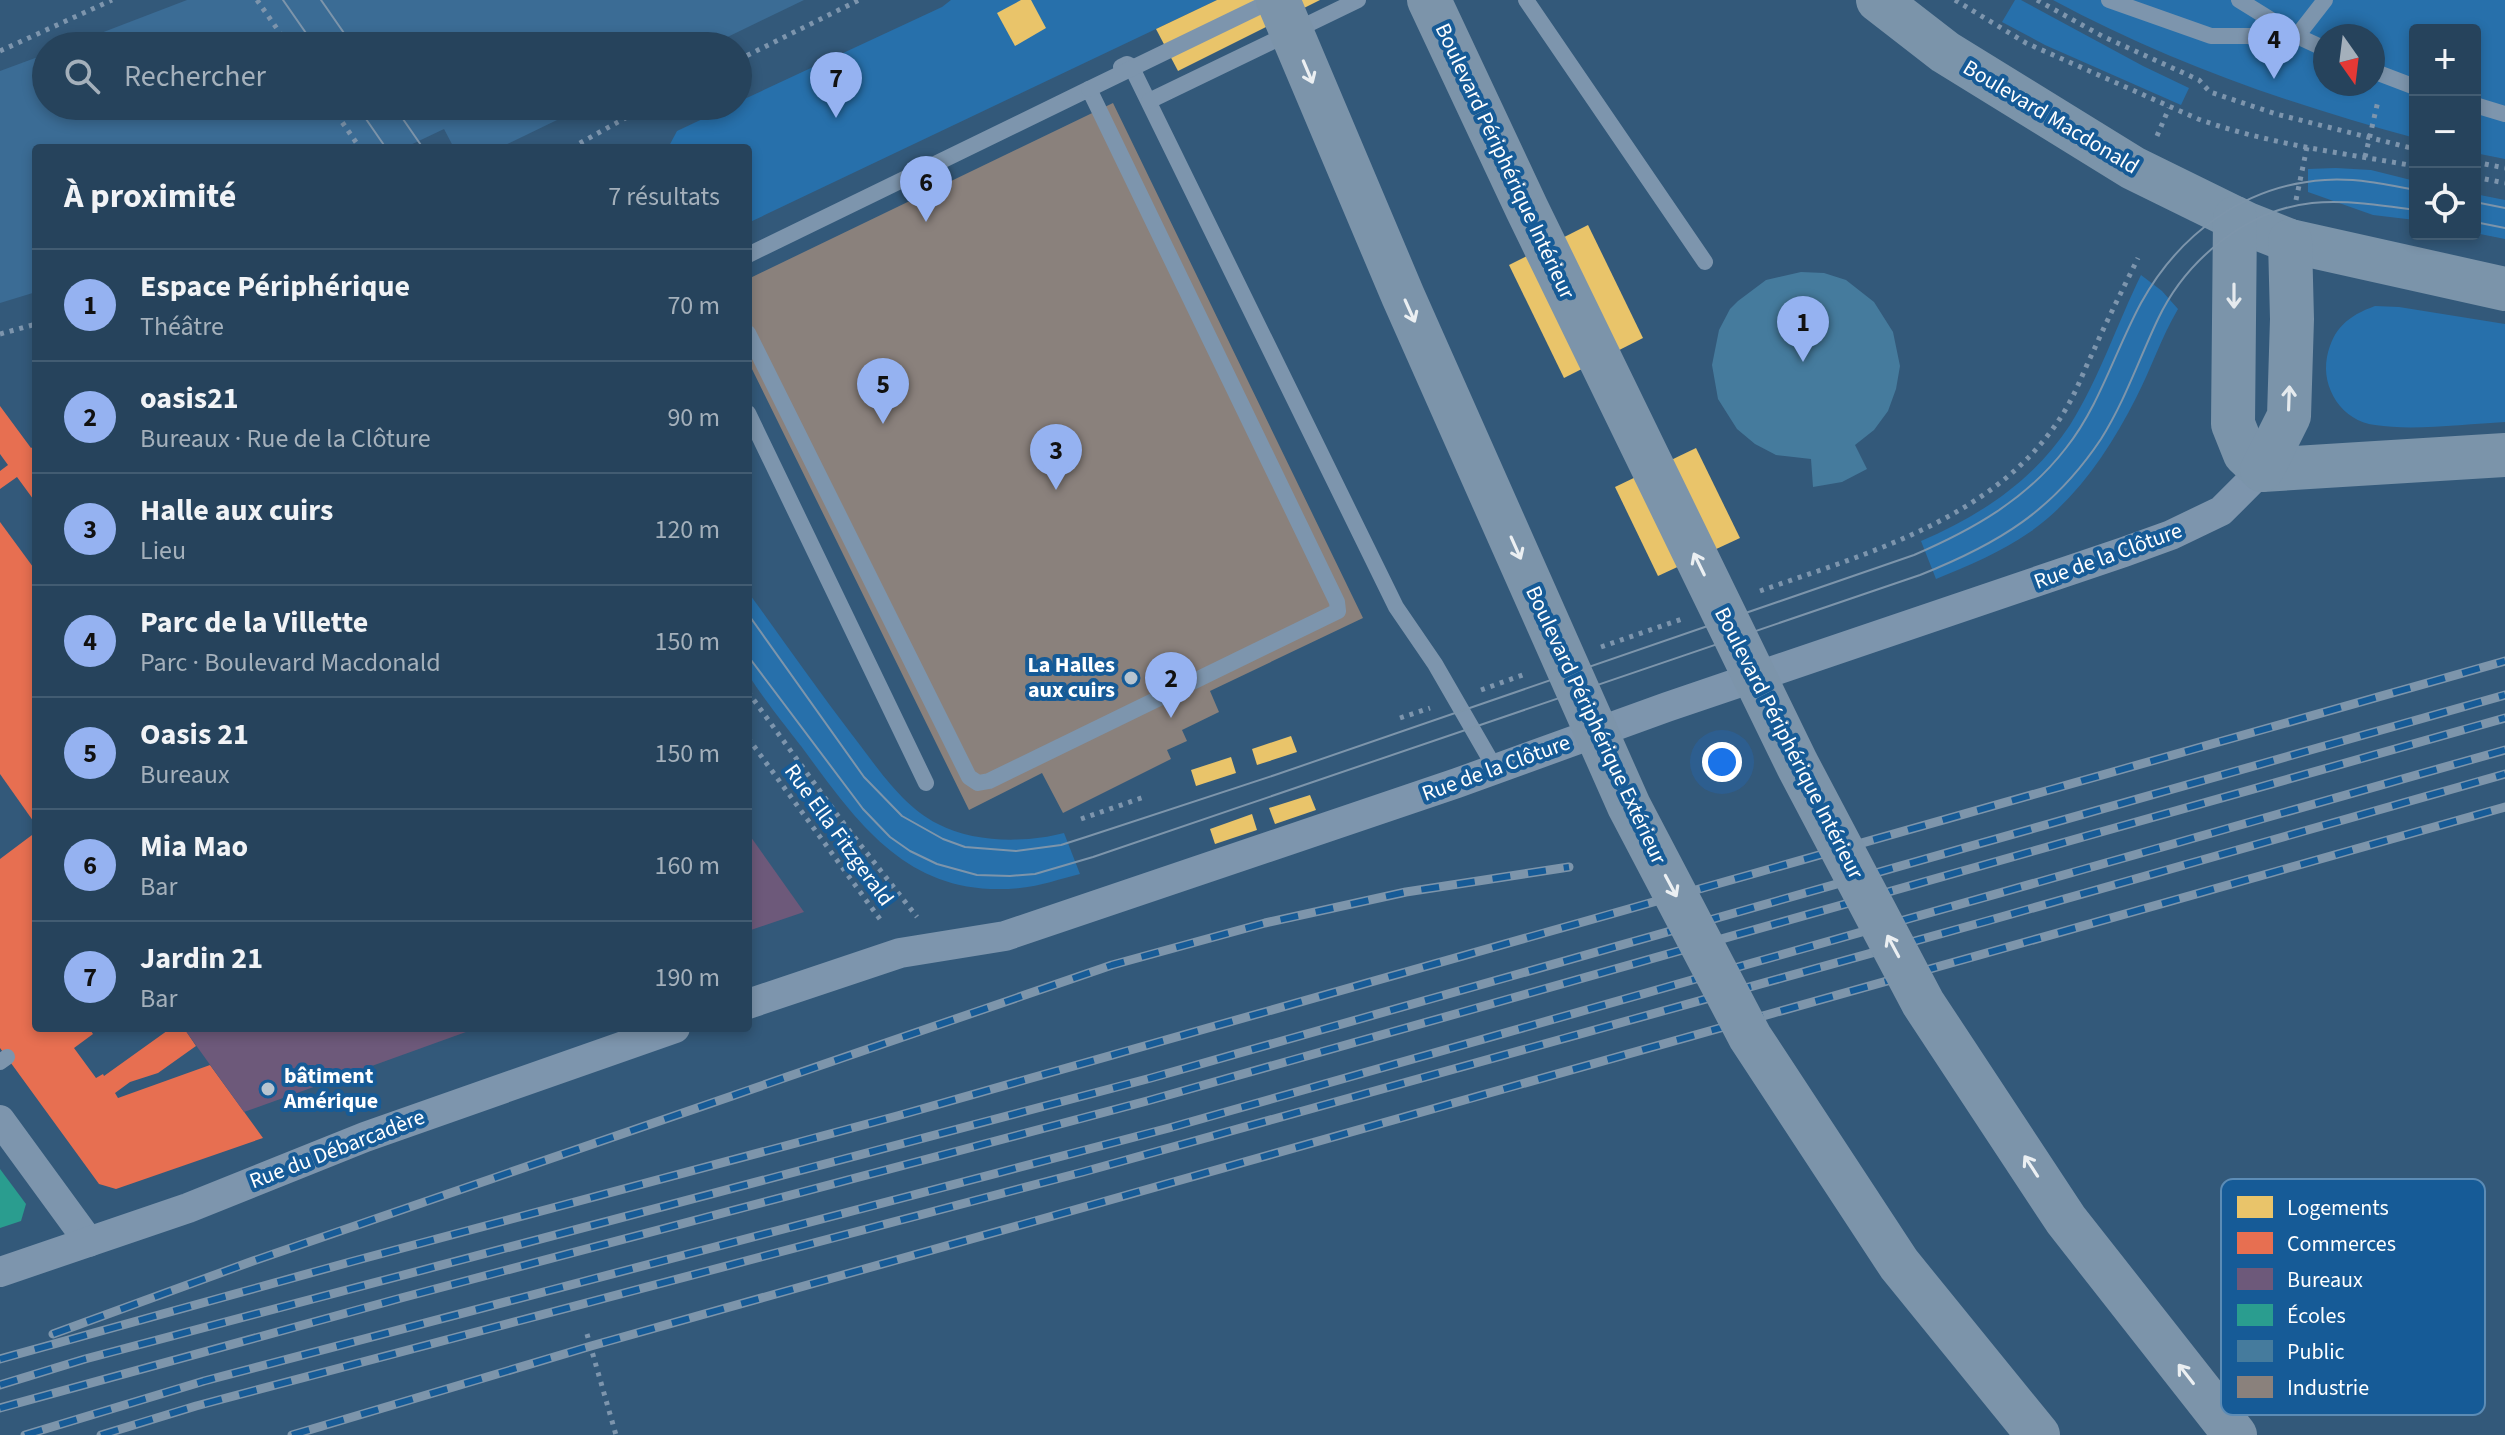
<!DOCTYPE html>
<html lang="fr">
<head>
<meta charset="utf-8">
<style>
  :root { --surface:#26435c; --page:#324e65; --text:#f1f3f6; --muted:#a4b0bb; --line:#425c72; --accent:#95b2f1 }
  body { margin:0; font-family:"Source Sans 3",sans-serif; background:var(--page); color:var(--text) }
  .controls { position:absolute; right:24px; top:24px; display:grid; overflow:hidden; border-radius:8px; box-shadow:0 4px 12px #0003 }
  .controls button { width:72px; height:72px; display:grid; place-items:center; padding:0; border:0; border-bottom:2px solid var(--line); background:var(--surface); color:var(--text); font:40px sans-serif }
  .compass { position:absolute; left:2313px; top:24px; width:72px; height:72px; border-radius:50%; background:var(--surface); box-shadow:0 4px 12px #0003; rotate:166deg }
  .you { position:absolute; left:1722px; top:762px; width:28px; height:28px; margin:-20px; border:6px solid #fff; border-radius:50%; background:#1a73e8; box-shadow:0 0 0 12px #1a73e833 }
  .badge { display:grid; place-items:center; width:52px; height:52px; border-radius:50%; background:var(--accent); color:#111; font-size:26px; font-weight:700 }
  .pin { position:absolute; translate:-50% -66px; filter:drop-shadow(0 2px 4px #0008) }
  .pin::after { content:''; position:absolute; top:42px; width:28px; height:24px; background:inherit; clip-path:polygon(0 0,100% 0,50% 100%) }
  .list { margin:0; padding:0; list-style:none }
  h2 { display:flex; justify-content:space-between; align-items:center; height:104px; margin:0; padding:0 32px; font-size:34px }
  h2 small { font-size:26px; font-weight:400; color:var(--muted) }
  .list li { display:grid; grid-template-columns:52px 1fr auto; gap:24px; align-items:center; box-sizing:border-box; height:112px; padding:0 32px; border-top:2px solid var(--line) }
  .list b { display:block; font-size:30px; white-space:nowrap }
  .list p { margin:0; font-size:26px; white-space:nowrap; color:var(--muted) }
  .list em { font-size:26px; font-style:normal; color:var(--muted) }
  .icon { flex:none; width:44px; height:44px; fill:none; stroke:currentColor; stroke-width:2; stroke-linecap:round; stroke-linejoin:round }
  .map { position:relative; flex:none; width:2505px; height:1435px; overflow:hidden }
  .search { position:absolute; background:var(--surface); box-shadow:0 4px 12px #0003; left:32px; top:32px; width:720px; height:88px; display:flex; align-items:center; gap:20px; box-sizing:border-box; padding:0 28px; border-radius:44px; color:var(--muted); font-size:30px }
  .panel { position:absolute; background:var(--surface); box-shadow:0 4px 12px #0003; left:32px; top:144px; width:720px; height:888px; border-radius:8px }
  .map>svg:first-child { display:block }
  .green { fill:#2770ab; fill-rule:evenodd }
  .water { fill:#3b6c95 }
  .homes { fill:#e9c46a }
  .shops { fill:#e76f51 }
  .offices { fill:#6d597a }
  .schools { fill:#2a9d8f }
  .public { fill:#457b9d }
  .industry { fill:#8a817c }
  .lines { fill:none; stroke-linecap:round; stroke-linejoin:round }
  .path { stroke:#7d95ad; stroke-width:5; stroke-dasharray:4 6; stroke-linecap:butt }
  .service { stroke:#7d95ad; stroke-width:16 }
  .minor { stroke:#7d95ad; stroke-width:30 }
  .primary { stroke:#7b94aa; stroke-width:44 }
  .tram { stroke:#7d95ab; stroke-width:2 }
  .rail-casing { stroke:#7d95ab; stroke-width:9 }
  .rail { stroke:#165b97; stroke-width:6; stroke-dasharray:18; stroke-linecap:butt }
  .service-bridge { stroke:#7d95ad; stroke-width:16 }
  .trunk-bridge { stroke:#7c94aa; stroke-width:44 }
  .oneway { stroke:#ebeff2 }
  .oneway2 { stroke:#e5eaee }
  .poi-dot { fill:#b8c5d0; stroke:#165b97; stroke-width:3 }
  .labels { text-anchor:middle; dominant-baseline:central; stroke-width:8; stroke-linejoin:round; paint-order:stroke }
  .street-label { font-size:22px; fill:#fff; stroke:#165b97 }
  .poi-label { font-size:22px; font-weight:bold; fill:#fff; stroke:#165b97; text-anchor:end }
  .key { fill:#165b97; stroke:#5c8cb6; stroke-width:2 }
  .key-label { font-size:22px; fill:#fff }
</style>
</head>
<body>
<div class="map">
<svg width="2505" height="1435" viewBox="0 0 2505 1435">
  <rect width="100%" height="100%" fill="#33597a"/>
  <g class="green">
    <path d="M951,0H1217L748,223V148H668L677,131L730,106H738V102L942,7Z"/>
    <path d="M2015,0H2021L2143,66L2189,88L2181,105L2045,45L2002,22Z"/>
    <path d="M2053,0H2505V159L2475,153V30H2415V138C2289,104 2168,62 2053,0ZM2325,36H2373V84H2325Z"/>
    <path d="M2336,168L2371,170L2415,181V220L2373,215L2308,192V169Z"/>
    <path d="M2475,194L2505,200V239L2475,233Z"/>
    <path d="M2141,275L2162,291L2178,309C2161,338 2151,369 2136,398C2110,449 2077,499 2030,532C2001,552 1968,566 1936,579L1921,541C1980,516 2034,480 2070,425C2099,379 2117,324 2141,275Z"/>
    <path d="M2375,306L2399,307L2505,324V422C2466,424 2412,431 2375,425C2342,421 2321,388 2327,357C2333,328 2348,316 2375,306Z"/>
    <path d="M748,592C783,640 817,689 853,736C877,767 902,806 938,824C973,843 1027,843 1064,833L1080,874C1060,879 1040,886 1020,888C909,899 859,825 801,746C792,734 750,682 748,672C744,649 748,615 748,592Z"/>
  </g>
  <g class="water">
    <path d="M187,0H804L709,46H67Z"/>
    <path d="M46,54V106H586L499,148H454L444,129L404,148H36V292L0,303V71Z"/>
  </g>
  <g class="homes">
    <path d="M1021,0H1031L1046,28L1015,46L997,13Z"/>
    <path d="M1217,0H1320L1178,71L1156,29Z"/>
    <path d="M1588,225L1643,338L1564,378L1509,265Z"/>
    <path d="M1696,448L1740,538L1658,576L1615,487Z"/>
    <path d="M1291,736L1297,752L1257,765L1252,749Z"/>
    <path d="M1231,757L1236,773L1196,786L1191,770Z"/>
    <path d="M1310,795L1316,810L1275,824L1269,808Z"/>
    <path d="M1252,814L1257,830L1215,844L1210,829Z"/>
  </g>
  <g class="shops">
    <path d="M0,406L31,448L36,445V503L17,477L0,489V471L8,465L0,454Z"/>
    <path d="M0,522L36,571V825L0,774Z"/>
    <path d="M36,832V1028H89L93,1034L74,1048L96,1078L103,1074L104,1076L171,1028H184L196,1046L158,1073L130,1082L115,1093L118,1098L210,1065L263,1138L116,1189L99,1184L0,1048V859Z"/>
  </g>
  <g class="offices">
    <path d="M748,833L804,912L748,931Z"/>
    <path d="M187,1028H477L244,1112L185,1030Z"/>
  </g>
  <path class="schools" d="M0,1169L26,1204L21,1221L0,1228Z"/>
  <path class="public" d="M1801,272L1824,273L1846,280L1874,302L1893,332L1900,366L1896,389L1888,411L1874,430L1855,445L1867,469L1842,482L1813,487L1811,459L1776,455L1755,444L1737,429L1718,399L1712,365L1719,330L1730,309L1738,301L1766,280Z"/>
  <path class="industry" d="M1113,103L1363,618L1210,691L1219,712L1182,730L1187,741L1167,750L1171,759L1063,813L1042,773L969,810L748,361V279Z"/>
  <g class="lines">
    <g class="path">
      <path d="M257,0L289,46"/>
      <path d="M1955,0L2026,43L2198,119C2268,144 2342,153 2415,166"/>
      <path d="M2037,0L2102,36L2199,80L2210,92L2276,114L2415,149"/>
      <path d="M0,51L112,0"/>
      <path d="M738,60L859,0"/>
      <path d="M331,106L360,148"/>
      <path d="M2157,136L2169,108"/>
      <path d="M571,148L647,106"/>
      <path d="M2365,157L2378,101"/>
      <path d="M2475,162L2505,168"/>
      <path d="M2475,177L2505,183"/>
      <path d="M2296,200L2307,147"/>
      <path d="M0,334L36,324"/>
      <path d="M1760,591C1871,552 2004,516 2067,407C2077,390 2084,370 2093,352C2107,320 2123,289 2138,258"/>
      <path d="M1601,647L1682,619"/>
      <path d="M1481,690L1528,673"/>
      <path d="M748,692L841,820L917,917"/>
      <path d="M1400,718L1430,708"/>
      <path d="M748,738L882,922"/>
      <path d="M1081,819L1147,796"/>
      <path d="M587,1334L616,1435"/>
    </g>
    <g class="service">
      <path d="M1526,0L1705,262"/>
      <path d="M2109,0L2211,36H2297L2325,0"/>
      <path d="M2239,0L2297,36L2325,49"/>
      <path d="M1121,67L1127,64L1131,66L1396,607L1435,664L1495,768"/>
      <path d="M2373,71L2415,87"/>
      <path d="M1149,101L1358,0"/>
      <path d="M2475,105L2505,114"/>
      <path d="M748,255L1089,89L1337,602L1338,611L989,781L978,783L969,777L748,333"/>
      <path d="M748,413L926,783"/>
      <path d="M0,1062L7,1057"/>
    </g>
    <g class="minor">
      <path d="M748,1004L900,953L1005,936L1457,783L1667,707L2124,552L2171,535L2221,511L2262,470"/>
      <path d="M0,1120L89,1242"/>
      <path d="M0,1272L188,1208L365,1137L675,1028"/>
    </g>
    <g class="primary">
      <path d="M1878,0L1945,52L2133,168L2247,224L2290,241L2505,289"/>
      <path d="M2235,218L2233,424L2245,454L2262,470L2505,455"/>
      <path d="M2262,470L2289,416L2292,319L2290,241"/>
    </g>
    <g class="tram">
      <path d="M283,0L315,46"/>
      <path d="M321,0L353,46"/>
      <path d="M357,106L386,148"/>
      <path d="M394,106L423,148"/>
      <path d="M2475,202L2505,208"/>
      <path d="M2475,222L2505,228"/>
      <path d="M748,614L864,777L902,816L943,839L965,847L1016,851L1061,845L1086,837L1275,775L1914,555C1972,530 2026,500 2066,448C2100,405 2115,351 2141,303C2179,234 2245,185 2325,180C2355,178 2385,184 2415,190"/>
      <path d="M748,656L863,809L890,837L910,851L937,864L977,875L1010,876L1035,874L1093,857L1920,575C1998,544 2053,511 2101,439C2125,401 2139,359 2158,319C2186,260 2246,210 2312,203C2346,200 2381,205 2415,210"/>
    </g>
    <g class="rail-casing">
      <g id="rail">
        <path d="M53,1334L253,1261L1112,965L1265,923L1406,892L1569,867"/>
        <path d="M0,1359L350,1262L897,1116L2505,661"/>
        <path d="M0,1385L85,1359L1151,1078L2505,695"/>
        <path d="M0,1408L401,1298L1147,1101L2505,718"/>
        <path d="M25,1435L204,1381L1169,1128L2505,750"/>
        <path d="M101,1435L196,1406L1083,1172L1987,921L2505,774"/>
        <path d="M292,1435L591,1346L2505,807"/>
      </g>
    </g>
    <use href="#rail" class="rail"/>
    <path class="service-bridge" d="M1089,89L1273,0"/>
    <g class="trunk-bridge">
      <path d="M1278,0L1403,296L1629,806L1750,1037L1899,1264L2038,1435"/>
      <path d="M1429,0L1527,209L1797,764L1923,1003L2066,1220L2235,1435"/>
    </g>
  </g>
  <defs><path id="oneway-shaft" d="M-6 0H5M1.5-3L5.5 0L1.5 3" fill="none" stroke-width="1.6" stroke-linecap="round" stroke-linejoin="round" transform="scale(2)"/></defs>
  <g class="oneway">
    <use href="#oneway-shaft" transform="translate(1308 72) rotate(67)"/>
    <use href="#oneway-shaft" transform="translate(1410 311) rotate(66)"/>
    <use href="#oneway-shaft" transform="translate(1516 548) rotate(66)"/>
    <use href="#oneway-shaft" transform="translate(1699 564) rotate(-116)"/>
    <use href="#oneway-shaft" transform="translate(1671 886) rotate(62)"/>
    <use href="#oneway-shaft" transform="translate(1893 946) rotate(-118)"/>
    <use href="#oneway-shaft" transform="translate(2031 1166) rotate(-123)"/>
    <use href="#oneway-shaft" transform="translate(2186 1374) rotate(-128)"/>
  </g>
  <g class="oneway2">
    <use href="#oneway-shaft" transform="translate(2234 296) rotate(90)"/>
    <use href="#oneway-shaft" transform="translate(2289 398) rotate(-88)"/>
  </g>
  <g class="poi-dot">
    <circle cx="1131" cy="678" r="8"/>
    <circle cx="268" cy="1089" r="8"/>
  </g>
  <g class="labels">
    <g class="street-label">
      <text transform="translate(2051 117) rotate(31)">Boulevard Macdonald</text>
      <text transform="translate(1505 161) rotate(65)">Boulevard Périphérique Intérieur</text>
      <text transform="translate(2108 556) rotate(-20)">Rue de la Clôture</text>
      <text transform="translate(1596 725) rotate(65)">Boulevard Périphérique Extérieur</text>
      <text transform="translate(1789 743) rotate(63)">Boulevard Périphérique Intérieur</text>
      <text transform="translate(1496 768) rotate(-20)">Rue de la Clôture</text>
      <text transform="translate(839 835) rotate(54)">Rue Ella Fitzgerald</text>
      <text transform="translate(337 1149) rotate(-21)">Rue du Débarcadère</text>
    </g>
    <g class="poi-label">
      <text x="1115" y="665">La Halles<tspan x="1115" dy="25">aux cuirs</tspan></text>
      <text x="284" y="1076" text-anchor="start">bâtiment<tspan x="284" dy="25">Amérique</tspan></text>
    </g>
  </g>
  <rect x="2221" y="1179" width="264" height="236" rx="12" class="key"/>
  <rect x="2237" y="1196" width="36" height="22" fill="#e9c46a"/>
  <rect x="2237" y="1232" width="36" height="22" fill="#e76f51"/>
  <rect x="2237" y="1268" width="36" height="22" fill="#6d597a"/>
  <rect x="2237" y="1304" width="36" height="22" fill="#2a9d8f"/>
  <rect x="2237" y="1340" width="36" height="22" fill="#457b9d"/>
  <rect x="2237" y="1376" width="36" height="22" fill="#8a817c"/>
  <g class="key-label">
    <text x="2287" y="1215">Logements</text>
    <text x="2287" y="1251">Commerces</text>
    <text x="2287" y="1287">Bureaux</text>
    <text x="2287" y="1323">Écoles</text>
    <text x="2287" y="1359">Public</text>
    <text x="2287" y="1395">Industrie</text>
  </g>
</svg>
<div class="controls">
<button>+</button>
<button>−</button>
<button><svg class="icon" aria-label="locate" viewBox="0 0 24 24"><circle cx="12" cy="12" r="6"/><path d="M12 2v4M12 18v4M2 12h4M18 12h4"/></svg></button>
</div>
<svg class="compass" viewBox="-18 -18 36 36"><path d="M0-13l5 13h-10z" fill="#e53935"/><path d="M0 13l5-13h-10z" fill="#a4b0bb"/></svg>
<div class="you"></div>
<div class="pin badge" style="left:1803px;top:362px">1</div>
<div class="pin badge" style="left:1171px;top:718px">2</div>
<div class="pin badge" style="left:1056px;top:490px">3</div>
<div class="pin badge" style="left:2274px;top:79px">4</div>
<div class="pin badge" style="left:883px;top:424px">5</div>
<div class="pin badge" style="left:926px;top:222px">6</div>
<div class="pin badge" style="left:836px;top:118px">7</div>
<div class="search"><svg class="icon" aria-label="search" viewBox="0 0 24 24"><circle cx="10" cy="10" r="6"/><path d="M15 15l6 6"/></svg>Rechercher</div>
<section class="panel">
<h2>À proximité<small>7 résultats</small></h2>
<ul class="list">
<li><span class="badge">1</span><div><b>Espace Périphérique</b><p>Théâtre</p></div><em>70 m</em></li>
<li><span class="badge">2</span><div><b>oasis21</b><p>Bureaux · Rue de la Clôture</p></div><em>90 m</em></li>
<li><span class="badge">3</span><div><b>Halle aux cuirs</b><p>Lieu</p></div><em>120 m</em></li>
<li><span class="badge">4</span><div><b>Parc de la Villette</b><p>Parc · Boulevard Macdonald</p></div><em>150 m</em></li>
<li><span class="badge">5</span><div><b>Oasis 21</b><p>Bureaux</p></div><em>150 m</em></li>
<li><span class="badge">6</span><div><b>Mia Mao</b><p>Bar</p></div><em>160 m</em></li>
<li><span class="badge">7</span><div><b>Jardin 21</b><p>Bar</p></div><em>190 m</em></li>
</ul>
</section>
</div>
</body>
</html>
